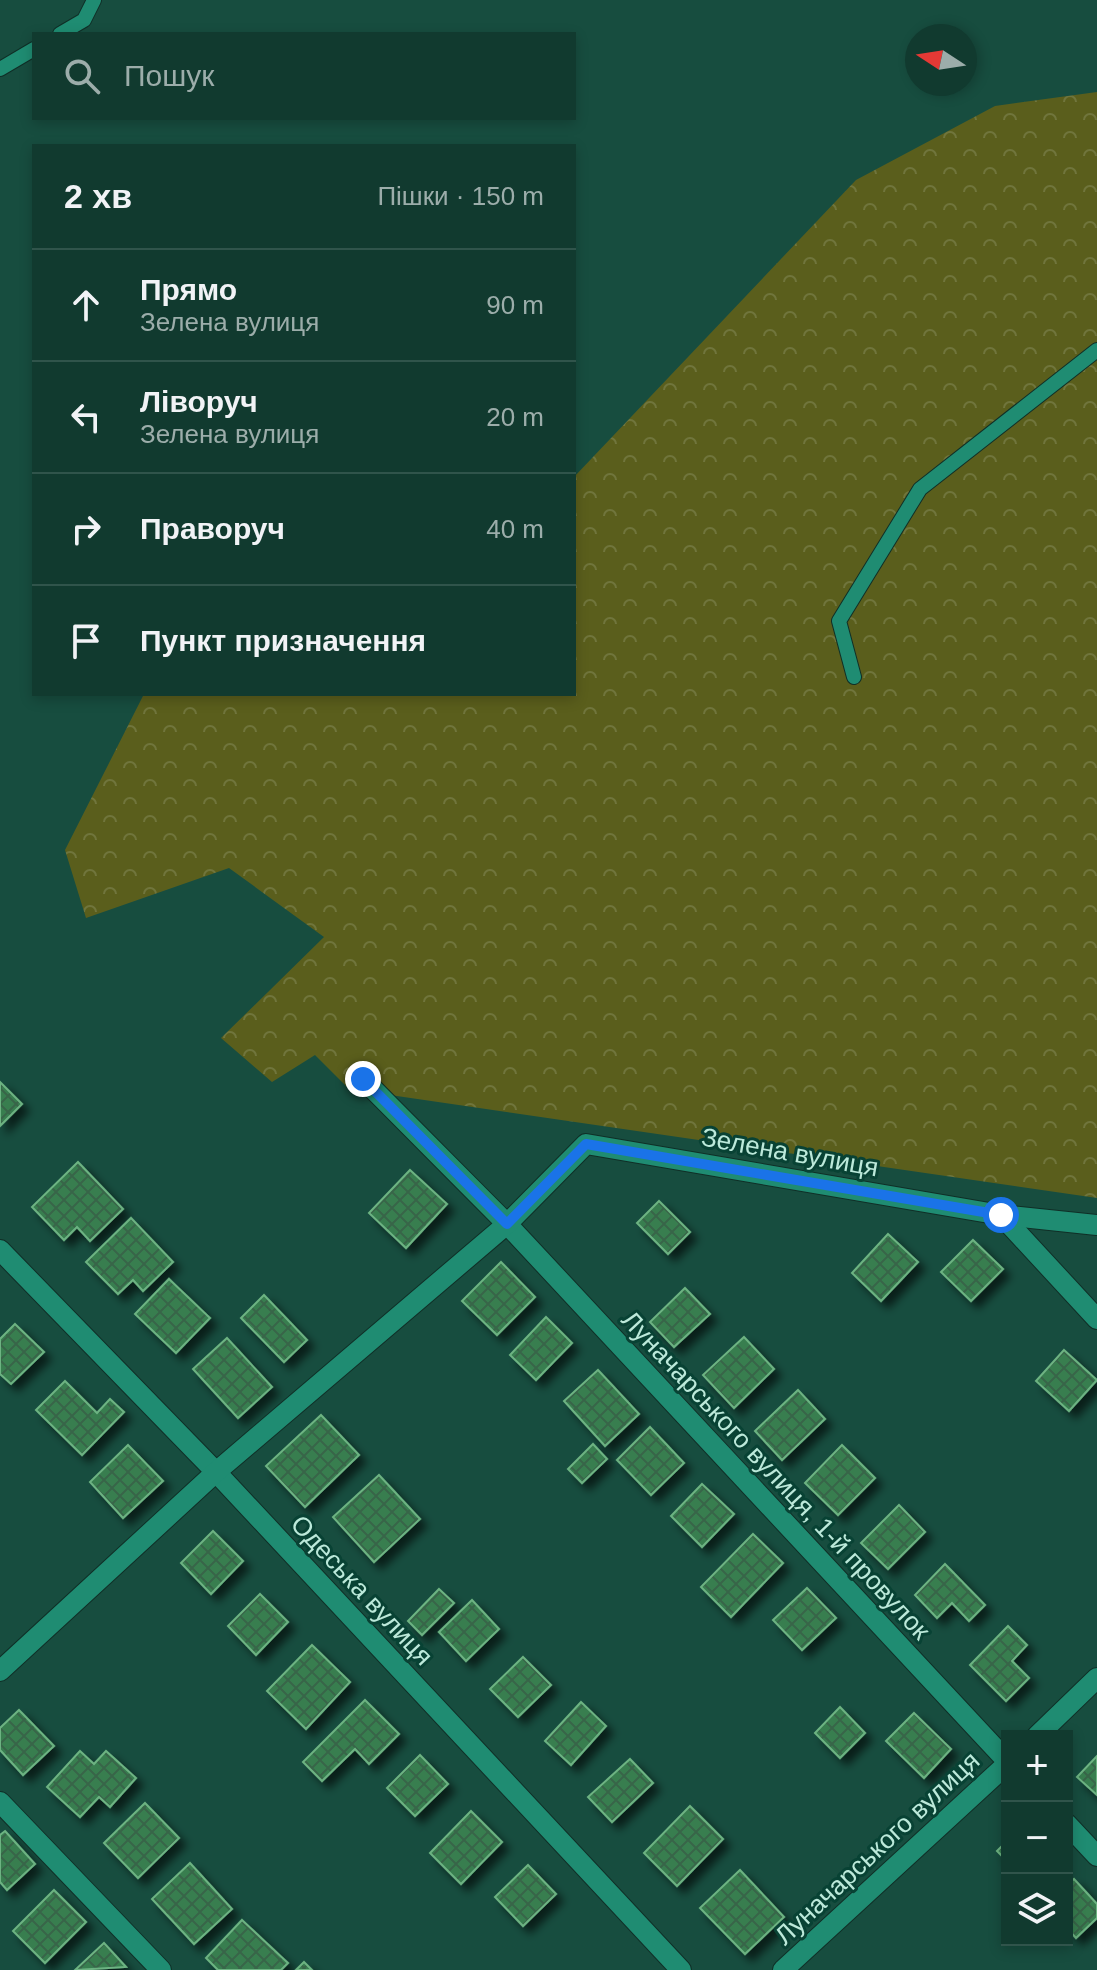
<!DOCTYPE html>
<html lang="uk">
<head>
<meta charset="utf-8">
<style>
  :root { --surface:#113a2f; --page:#1e453b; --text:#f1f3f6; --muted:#9cadaa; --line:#30544b }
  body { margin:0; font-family:Helvetica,sans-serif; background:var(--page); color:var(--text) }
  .controls { position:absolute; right:24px; bottom:24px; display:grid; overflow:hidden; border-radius:0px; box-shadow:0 4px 12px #0003 }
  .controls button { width:72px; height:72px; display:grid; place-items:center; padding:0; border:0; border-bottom:2px solid var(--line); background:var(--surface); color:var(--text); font:40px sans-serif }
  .compass { position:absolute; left:905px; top:24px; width:72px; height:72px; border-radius:50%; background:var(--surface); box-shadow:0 4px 12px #0003; rotate:282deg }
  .stop { position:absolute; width:24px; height:24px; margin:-18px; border:6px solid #1a73e8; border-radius:50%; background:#fff }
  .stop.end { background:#1a73e8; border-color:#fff; box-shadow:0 2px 8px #0008 }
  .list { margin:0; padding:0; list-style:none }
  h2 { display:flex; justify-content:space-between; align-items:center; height:104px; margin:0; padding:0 32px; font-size:34px }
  h2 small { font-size:26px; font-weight:400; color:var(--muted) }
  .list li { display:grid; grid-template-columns:52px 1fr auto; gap:24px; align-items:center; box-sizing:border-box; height:112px; padding:0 32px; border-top:2px solid var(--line) }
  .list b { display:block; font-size:30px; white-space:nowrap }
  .list p { margin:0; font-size:26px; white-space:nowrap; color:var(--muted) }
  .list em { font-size:26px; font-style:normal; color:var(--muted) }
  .icon { flex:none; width:44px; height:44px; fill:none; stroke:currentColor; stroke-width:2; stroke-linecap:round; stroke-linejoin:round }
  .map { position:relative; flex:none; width:1097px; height:1970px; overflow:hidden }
  .search { position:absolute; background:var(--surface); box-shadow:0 4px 12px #0003; left:32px; top:32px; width:544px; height:88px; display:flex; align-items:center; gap:20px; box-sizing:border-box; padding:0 28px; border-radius:0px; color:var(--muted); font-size:30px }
  .panel { position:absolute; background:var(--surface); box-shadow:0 4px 12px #0003; left:32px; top:144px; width:544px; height:552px; border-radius:0px }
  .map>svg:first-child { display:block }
  .forest { fill:url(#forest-crowns) }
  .building { fill:url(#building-cross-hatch); stroke:#6db382; stroke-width:2; filter:url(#shadow) }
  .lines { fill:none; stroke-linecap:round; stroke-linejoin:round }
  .service-casing { stroke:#102f27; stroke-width:16 }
  .minor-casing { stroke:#102f27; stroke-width:22 }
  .service { stroke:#1f8c72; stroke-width:14 }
  .minor { stroke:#1f8c72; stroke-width:20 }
  .route { stroke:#1a73e8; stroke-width:10 }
  .labels { text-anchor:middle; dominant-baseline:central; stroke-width:6; stroke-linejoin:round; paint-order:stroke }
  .street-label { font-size:26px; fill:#bce9da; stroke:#084234 }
</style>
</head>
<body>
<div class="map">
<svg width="1097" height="1970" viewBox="0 0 1097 1970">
  <defs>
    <pattern id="forest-crowns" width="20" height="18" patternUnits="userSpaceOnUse" patternTransform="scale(2)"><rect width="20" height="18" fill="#5a5e1c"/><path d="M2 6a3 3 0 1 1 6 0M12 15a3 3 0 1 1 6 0" fill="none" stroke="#70753c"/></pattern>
    <pattern id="building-cross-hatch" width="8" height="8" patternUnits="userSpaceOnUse" patternTransform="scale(2)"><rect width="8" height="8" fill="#377e50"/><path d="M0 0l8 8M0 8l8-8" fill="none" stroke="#376549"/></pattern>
    <filter id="shadow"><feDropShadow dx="7" dy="7" stdDeviation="4" flood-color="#0009"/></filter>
  </defs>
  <rect width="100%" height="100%" fill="#174d3f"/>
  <path class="forest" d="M1097,92V1198L349,1089L315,1055L272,1082L221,1038L324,937L229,868L86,918L65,850L144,694H574V477L856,180L995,106Z"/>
  <g class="building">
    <path d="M0,1082L22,1104L0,1126Z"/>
    <path d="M78,1162L123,1209L90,1241L77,1227L64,1240L32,1207Z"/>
    <path d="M410,1170L447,1204L406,1248L369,1213Z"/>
    <path d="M659,1201L690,1232L668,1254L637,1223Z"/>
    <path d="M131,1218L173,1262L143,1291L133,1280L118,1294L86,1262Z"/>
    <path d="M888,1234L918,1262L881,1301L852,1273Z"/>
    <path d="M973,1240L1003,1269L971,1301L941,1272Z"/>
    <path d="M501,1262L535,1297L497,1335L462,1301Z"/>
    <path d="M169,1279L210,1318L176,1353L135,1314Z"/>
    <path d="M685,1288L710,1314L674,1347L650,1322Z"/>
    <path d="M264,1295L307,1340L284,1362L241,1318Z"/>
    <path d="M546,1317L572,1343L536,1380L510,1355Z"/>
    <path d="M15,1324L44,1352L11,1384L0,1374V1339Z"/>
    <path d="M744,1337L774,1369L734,1408L703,1375Z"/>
    <path d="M227,1338L272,1387L238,1418L193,1369Z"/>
    <path d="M1064,1350L1097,1380L1069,1411L1036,1381Z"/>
    <path d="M598,1370L639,1414L605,1446L564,1401Z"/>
    <path d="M65,1381L97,1413L110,1399L124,1412L82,1455L36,1410Z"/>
    <path d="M798,1390L825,1419L782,1460L755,1431Z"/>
    <path d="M321,1415L359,1455L305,1507L266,1466Z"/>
    <path d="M650,1427L684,1463L651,1495L617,1460Z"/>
    <path d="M593,1444L607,1459L582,1483L568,1469Z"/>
    <path d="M128,1445L163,1481L123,1518L90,1482Z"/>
    <path d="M842,1445L875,1478L838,1515L805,1483Z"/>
    <path d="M379,1475L420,1519L374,1562L333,1517Z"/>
    <path d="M702,1484L734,1514L702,1547L671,1516Z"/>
    <path d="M899,1505L925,1532L888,1569L861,1543Z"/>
    <path d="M213,1531L243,1561L211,1594L181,1563Z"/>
    <path d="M753,1534L783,1563L731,1617L701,1587Z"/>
    <path d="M945,1564L985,1605L969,1621L952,1603L937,1618L915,1595Z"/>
    <path d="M807,1588L836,1618L802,1650L773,1620Z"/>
    <path d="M439,1589L454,1603L422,1635L408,1621Z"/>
    <path d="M260,1594L288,1622L256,1655L228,1626Z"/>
    <path d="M472,1600L499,1629L466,1661L439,1632Z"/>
    <path d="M1008,1626L1027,1645L1012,1661L1029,1678L1006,1701L970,1665Z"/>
    <path d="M312,1645L350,1682L306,1729L267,1691Z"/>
    <path d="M523,1657L551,1685L518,1717L490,1689Z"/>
    <path d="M365,1700L399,1734L369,1764L355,1749L322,1781L303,1762Z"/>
    <path d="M581,1702L606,1726L571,1765L545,1741Z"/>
    <path d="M840,1707L865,1733L840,1758L815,1733Z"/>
    <path d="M19,1710L54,1746L23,1775L0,1750V1728Z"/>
    <path d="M914,1713L951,1749L924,1778L886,1741Z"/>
    <path d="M80,1751L94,1764L106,1751L136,1778L110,1807L99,1797L80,1817L47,1787Z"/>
    <path d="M420,1755L448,1784L415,1816L387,1788Z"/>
    <path d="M1097,1756V1795L1077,1777Z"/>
    <path d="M630,1759L653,1783L612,1822L588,1797Z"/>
    <path d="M145,1803L179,1838L138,1878L104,1843Z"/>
    <path d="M690,1806L723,1839L677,1886L644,1853Z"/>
    <path d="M471,1811L502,1842L461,1884L430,1853Z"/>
    <path d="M5,1831L35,1864L7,1890L0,1882V1835Z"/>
    <path d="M1007,1841V1861L997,1851Z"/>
    <path d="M190,1863L232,1909L194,1944L152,1899Z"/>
    <path d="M528,1865L556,1894L523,1926L495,1897Z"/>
    <path d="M740,1870L784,1917L745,1954L700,1908Z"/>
    <path d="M1074,1879L1097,1904V1918L1076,1938L1067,1928V1885Z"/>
    <path d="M54,1890L86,1922L45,1963L13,1931Z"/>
    <path d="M242,1920L288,1963L281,1970H218L206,1958Z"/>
    <path d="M104,1943L126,1967L75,1970Z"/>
    <path d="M304,1962L312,1970H296Z"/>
  </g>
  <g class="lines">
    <g class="service-casing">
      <g id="service">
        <path d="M60,34L84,20L94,0"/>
        <path d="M0,69L34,49"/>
        <path d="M854,677L839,621L920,489L1097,350"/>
      </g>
    </g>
    <g class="minor-casing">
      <g id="minor">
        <path d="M363,1079L507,1224L1007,1761"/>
        <path d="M1001,1215L1097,1319"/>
        <path d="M0,1250L216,1472L681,1970"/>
        <path d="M0,1671L216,1472L507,1224L586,1144L1001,1215L1097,1225"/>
        <path d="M1037,1736L1097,1678"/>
        <path d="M0,1802L161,1970"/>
        <path d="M1067,1824L1097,1856"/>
        <path d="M783,1970L1007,1764"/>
      </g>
    </g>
    <use href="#service" class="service"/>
    <use href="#minor" class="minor"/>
  </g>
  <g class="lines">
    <path class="route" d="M363,1079L507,1224L586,1144L1001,1215"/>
  </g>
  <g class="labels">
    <g class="street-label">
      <text transform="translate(790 1152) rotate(10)">Зелена вулиця</text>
      <text transform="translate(776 1475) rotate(47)">Луначарського вулиця, 1-й провулок</text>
      <text transform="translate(362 1590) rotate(47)">Одеська вулиця</text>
      <text transform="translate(877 1848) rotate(-43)">Луначарського вулиця</text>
    </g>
  </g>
</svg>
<div class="controls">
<button>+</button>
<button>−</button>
<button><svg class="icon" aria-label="layers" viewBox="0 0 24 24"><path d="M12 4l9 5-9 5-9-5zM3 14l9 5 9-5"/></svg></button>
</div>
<svg class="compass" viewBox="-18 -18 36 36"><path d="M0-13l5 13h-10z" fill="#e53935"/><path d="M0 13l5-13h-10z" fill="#9cadaa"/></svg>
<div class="stop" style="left:1001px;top:1215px"></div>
<div class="stop end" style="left:363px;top:1079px"></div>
<div class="search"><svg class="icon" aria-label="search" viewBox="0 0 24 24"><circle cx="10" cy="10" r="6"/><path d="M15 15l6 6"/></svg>Пошук</div>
<section class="panel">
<h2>2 хв<small>Пішки · 150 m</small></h2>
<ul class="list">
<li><svg class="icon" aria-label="ahead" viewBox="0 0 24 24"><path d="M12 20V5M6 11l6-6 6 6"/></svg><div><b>Прямо</b><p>Зелена вулиця</p></div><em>90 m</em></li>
<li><svg class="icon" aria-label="left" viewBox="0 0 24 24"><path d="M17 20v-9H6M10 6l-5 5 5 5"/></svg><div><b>Ліворуч</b><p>Зелена вулиця</p></div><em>20 m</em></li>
<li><svg class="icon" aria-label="right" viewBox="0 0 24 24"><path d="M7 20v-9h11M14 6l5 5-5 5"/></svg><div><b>Праворуч</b></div><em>40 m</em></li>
<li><svg class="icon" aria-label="arrive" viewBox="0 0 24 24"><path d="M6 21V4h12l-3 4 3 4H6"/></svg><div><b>Пункт призначення</b></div></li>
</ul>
</section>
</div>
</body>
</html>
